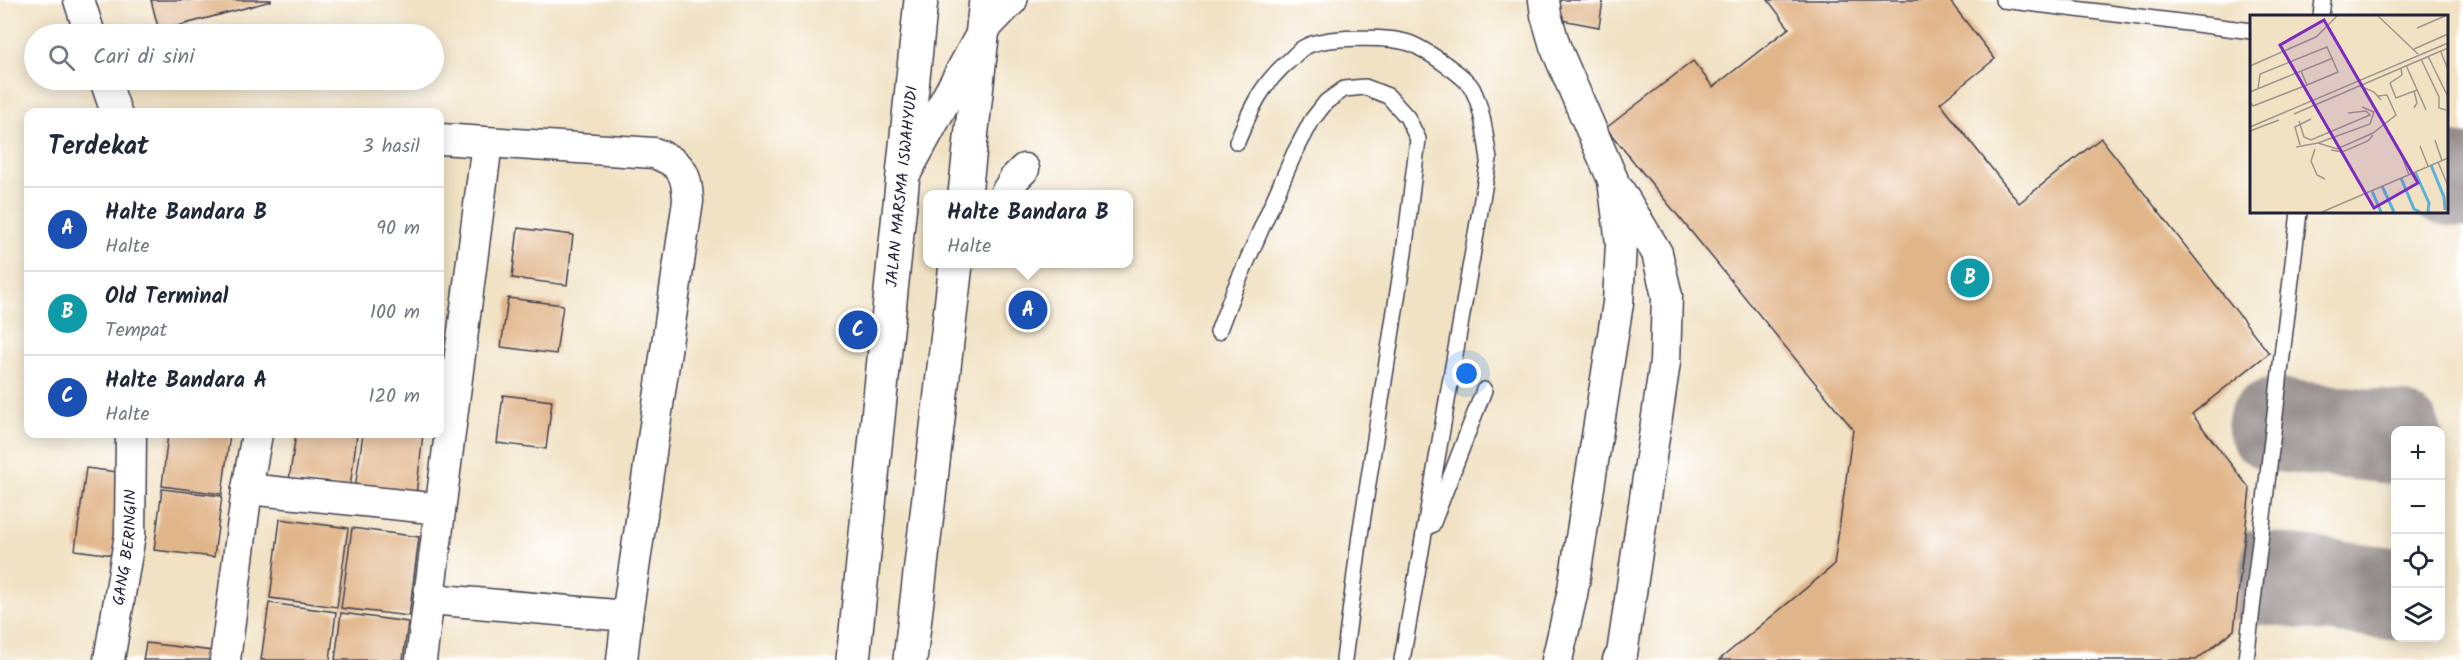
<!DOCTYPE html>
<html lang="id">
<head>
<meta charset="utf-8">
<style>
  :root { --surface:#fff; --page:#f2f2f3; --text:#1f2937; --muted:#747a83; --line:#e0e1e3; --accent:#0f766e }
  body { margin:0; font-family:Kalam,sans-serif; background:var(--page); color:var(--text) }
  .controls { position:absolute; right:18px; bottom:18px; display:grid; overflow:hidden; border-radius:12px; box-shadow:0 3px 15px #0003 }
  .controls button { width:54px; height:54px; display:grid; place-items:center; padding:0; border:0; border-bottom:2px solid var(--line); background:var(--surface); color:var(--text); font:30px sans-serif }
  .you { position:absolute; left:1467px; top:374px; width:21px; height:21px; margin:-15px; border:4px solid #fff; border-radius:50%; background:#1a73e8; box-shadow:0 0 0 9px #1a73e833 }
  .badge { display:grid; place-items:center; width:39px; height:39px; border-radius:50%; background:var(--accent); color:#fff; font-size:20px; font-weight:700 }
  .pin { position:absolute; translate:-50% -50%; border:3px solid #fff; box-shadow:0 2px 6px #0006 }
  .popup { position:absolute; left:923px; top:190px; width:210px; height:78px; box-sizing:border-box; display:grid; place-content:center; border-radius:12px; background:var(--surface); filter:drop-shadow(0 2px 4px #0005); font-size:20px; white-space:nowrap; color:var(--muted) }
  .popup b { font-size:22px; color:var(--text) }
  .popup::after { content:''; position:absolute; left:50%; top:100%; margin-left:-12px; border:12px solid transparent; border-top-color:var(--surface) }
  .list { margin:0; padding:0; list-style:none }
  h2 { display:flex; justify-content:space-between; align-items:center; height:78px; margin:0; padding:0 24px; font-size:26px }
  h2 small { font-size:20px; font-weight:400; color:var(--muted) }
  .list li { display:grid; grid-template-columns:39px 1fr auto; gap:18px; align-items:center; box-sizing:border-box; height:84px; padding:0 24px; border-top:2px solid var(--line) }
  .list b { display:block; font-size:22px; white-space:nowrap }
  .list p { margin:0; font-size:20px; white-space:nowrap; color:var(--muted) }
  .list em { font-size:20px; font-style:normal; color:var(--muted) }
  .icon { flex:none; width:33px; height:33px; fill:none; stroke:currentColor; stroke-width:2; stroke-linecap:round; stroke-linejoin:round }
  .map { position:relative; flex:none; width:2463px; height:660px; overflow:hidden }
  .search { position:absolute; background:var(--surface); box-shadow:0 3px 15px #0003; left:24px; top:24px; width:420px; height:66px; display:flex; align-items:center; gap:15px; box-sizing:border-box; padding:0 21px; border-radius:33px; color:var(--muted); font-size:22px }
  .panel { position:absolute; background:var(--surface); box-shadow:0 3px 15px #0003; left:24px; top:108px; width:420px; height:330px; border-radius:12px }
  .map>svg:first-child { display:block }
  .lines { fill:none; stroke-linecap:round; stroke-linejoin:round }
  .taxiway { stroke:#8a8280; stroke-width:93 }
  .building { fill:#e1b58a }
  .lane-casing { stroke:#413f50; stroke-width:18 }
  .street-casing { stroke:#413f50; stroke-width:33 }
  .highway-casing { stroke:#413f50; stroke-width:36 }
  .lane { stroke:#fff; stroke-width:15 }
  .street { stroke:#fff; stroke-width:30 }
  .highway { stroke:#fff; stroke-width:33 }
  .labels { text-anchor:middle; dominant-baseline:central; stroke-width:4.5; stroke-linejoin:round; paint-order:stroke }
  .street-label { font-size:16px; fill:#22223b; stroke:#fff }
  .inset-river { fill:none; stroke:#5bb0d7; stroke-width:3 }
  .inset-road { fill:none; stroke:#9e958d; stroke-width:1.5 }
  .view { fill:#7b2cbf; fill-opacity:0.15; stroke:#7b2cbf; stroke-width:3 }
  .inset-edge { fill:none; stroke:#22223b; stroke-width:3 }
</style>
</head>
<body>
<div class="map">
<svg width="2463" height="660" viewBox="0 0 2463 660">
  <rect width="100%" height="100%" fill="#fff"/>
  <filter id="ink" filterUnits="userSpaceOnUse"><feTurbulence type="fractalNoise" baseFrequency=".0167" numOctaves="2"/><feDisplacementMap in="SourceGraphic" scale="12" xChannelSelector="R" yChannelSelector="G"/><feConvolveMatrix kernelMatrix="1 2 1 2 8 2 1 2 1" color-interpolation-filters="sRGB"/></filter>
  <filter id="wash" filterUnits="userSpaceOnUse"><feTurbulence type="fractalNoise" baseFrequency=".008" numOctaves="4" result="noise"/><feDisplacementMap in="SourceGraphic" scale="24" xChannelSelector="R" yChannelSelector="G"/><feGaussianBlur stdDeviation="1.35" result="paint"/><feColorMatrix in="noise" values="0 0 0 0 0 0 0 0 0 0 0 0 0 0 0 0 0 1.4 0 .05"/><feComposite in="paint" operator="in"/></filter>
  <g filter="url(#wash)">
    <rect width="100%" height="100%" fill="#f1e2c4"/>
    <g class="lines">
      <g class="taxiway">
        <path d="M2446,179L2463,181"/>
        <path d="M2274,425L2396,438"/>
        <path d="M2256,577L2396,594"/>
      </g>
    </g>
    <g id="blocks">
      <g class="building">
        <path d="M151,0H271V1L159,31Z"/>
        <path d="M1554,0H1603L1599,27L1551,18Z"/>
        <path d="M1768,0H1949L1995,59L1940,103L2019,203L2101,138L2269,353L2192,414L2250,489L2234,630L2196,660H1719L1834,565L1853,429L1606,128L1693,61L1713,87L1789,28Z"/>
        <path d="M518,228L573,235L567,285L512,278Z"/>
        <path d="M508,298L563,305L556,354L501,347Z"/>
        <path d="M503,395L552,401L546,449L497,443Z"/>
        <path d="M168,434H230L222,494L162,486Z"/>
        <path d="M296,434H357L350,488L289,480Z"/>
        <path d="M363,434H423L416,495L355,488Z"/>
        <path d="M86,468L124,473L113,555L75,550Z"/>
        <path d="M162,489L222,496L214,557L154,550Z"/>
        <path d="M280,519L348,528L337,607L270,598Z"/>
        <path d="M352,528L419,537L409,616L341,608Z"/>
        <path d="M269,603L336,612L330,660H261Z"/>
        <path d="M341,613L408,622L403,660H335Z"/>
        <path d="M146,643L213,651L212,660H143Z"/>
      </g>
    </g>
  </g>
  <g filter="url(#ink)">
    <use href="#blocks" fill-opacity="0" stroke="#413f50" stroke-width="1.5"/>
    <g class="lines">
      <g class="lane-casing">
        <g id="lane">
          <path d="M2003,0L2252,31"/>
          <path d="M2321,16L2323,0"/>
          <path d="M1237,142C1251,108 1262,83 1291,59C1295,55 1300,49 1305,47C1324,36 1388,36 1409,43C1423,48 1464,75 1472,88C1483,109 1485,136 1489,159L1402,660"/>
          <path d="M1218,332L1233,293L1294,154L1312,120L1326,102L1344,89L1365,87L1388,96L1407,117L1418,139L1404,253L1360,535L1344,660"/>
          <path d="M1432,525L1484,390"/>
          <path d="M2246,660L2299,212"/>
        </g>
      </g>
      <g class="street-casing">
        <g id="street">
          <path d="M79,0L90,34"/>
          <path d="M1544,0L1546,15L1555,46L1613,180L1621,243L1618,303L1572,595L1557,660"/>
          <path d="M105,80L116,112"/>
          <path d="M440,139L654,153C681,163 687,172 688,201L627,616"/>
          <path d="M903,178L984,29L1012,0"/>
          <path d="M1005,194L1015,178L1024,169"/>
          <path d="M247,489L440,509"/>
          <path d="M429,599L627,616L622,660"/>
          <path id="s1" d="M109,660L130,535L131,434"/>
          <path d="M225,660L247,489L257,434"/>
          <path d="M421,660L487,143"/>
          <path d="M1618,660L1622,654L1665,362L1667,296L1657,253L1619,190"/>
        </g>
      </g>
      <g class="highway-casing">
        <g id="highway">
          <path d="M965,194L986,0"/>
          <path id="s2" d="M853,660L921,0"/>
          <path d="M910,660L956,264"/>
        </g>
      </g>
      <use href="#lane" class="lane"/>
      <use href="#street" class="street"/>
      <use href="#highway" class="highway"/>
    </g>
  </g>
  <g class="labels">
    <g class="street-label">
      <text stroke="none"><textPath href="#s2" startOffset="476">JALAN MARSMA ISWAHYUDI</textPath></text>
      <text stroke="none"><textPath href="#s1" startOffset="114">GANG BERINGIN</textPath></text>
    </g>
  </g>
  <g transform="translate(2250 15)">
    <rect width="198" height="198" fill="#f1e2c4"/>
    <path class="inset-river" d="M181,150L194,182L195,195M165,157L179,188L178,197M151,163L164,194L170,197M132,171L144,197M122,176L131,197"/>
    <path class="inset-road" d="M128,1L168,39M167,13L195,1M164,34L198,19M191,37L198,55M178,41L198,82M171,44L189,82V93L196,95M156,50L176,95M0,51L66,22L87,1M151,53L152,60L140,68L146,83L167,75M110,71L124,77L131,85M8,74L10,59L77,32L88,57L57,70M0,77L83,43M0,87L3,91L57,70L51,56M164,93L167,88L164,76M44,99L198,33M49,106L54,122L61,125L120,100L116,96L98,98M0,112L198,28M0,116L29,105M185,125L192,146M68,128L87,134L123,118L146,100L137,80L128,81M50,130L45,112L61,104M170,131L178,151M46,132L68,128L120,109L124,97L112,92M65,134L61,146L67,160L75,164M81,135L92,137L118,126L123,120M150,136L159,160M188,147L198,171M72,197L198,143"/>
    <path class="view" d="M74,5L168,168L124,193L30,30Z"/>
    <rect width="198" height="198" class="inset-edge"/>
  </g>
</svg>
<div class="controls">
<button>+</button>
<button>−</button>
<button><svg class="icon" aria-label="locate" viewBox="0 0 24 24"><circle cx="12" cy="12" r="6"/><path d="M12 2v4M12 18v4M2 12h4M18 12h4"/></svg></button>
<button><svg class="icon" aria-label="layers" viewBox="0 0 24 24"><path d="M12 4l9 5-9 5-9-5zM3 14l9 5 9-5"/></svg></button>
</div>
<div class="you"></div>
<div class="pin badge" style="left:1028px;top:310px;background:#1a4fb4">A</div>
<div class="popup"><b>Halte Bandara B</b>Halte</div>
<div class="pin badge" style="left:1970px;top:278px;background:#0f9aa8">B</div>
<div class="pin badge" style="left:858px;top:330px;background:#1a4fb4">C</div>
<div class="search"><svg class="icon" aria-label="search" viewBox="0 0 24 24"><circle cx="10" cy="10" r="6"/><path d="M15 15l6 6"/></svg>Cari di sini</div>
<section class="panel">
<h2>Terdekat<small>3 hasil</small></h2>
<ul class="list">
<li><span class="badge" style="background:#1a4fb4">A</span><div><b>Halte Bandara B</b><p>Halte</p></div><em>90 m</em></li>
<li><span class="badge" style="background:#0f9aa8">B</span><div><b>Old Terminal</b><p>Tempat</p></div><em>100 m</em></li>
<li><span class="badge" style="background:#1a4fb4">C</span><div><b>Halte Bandara A</b><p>Halte</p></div><em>120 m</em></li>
</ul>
</section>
</div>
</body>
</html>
